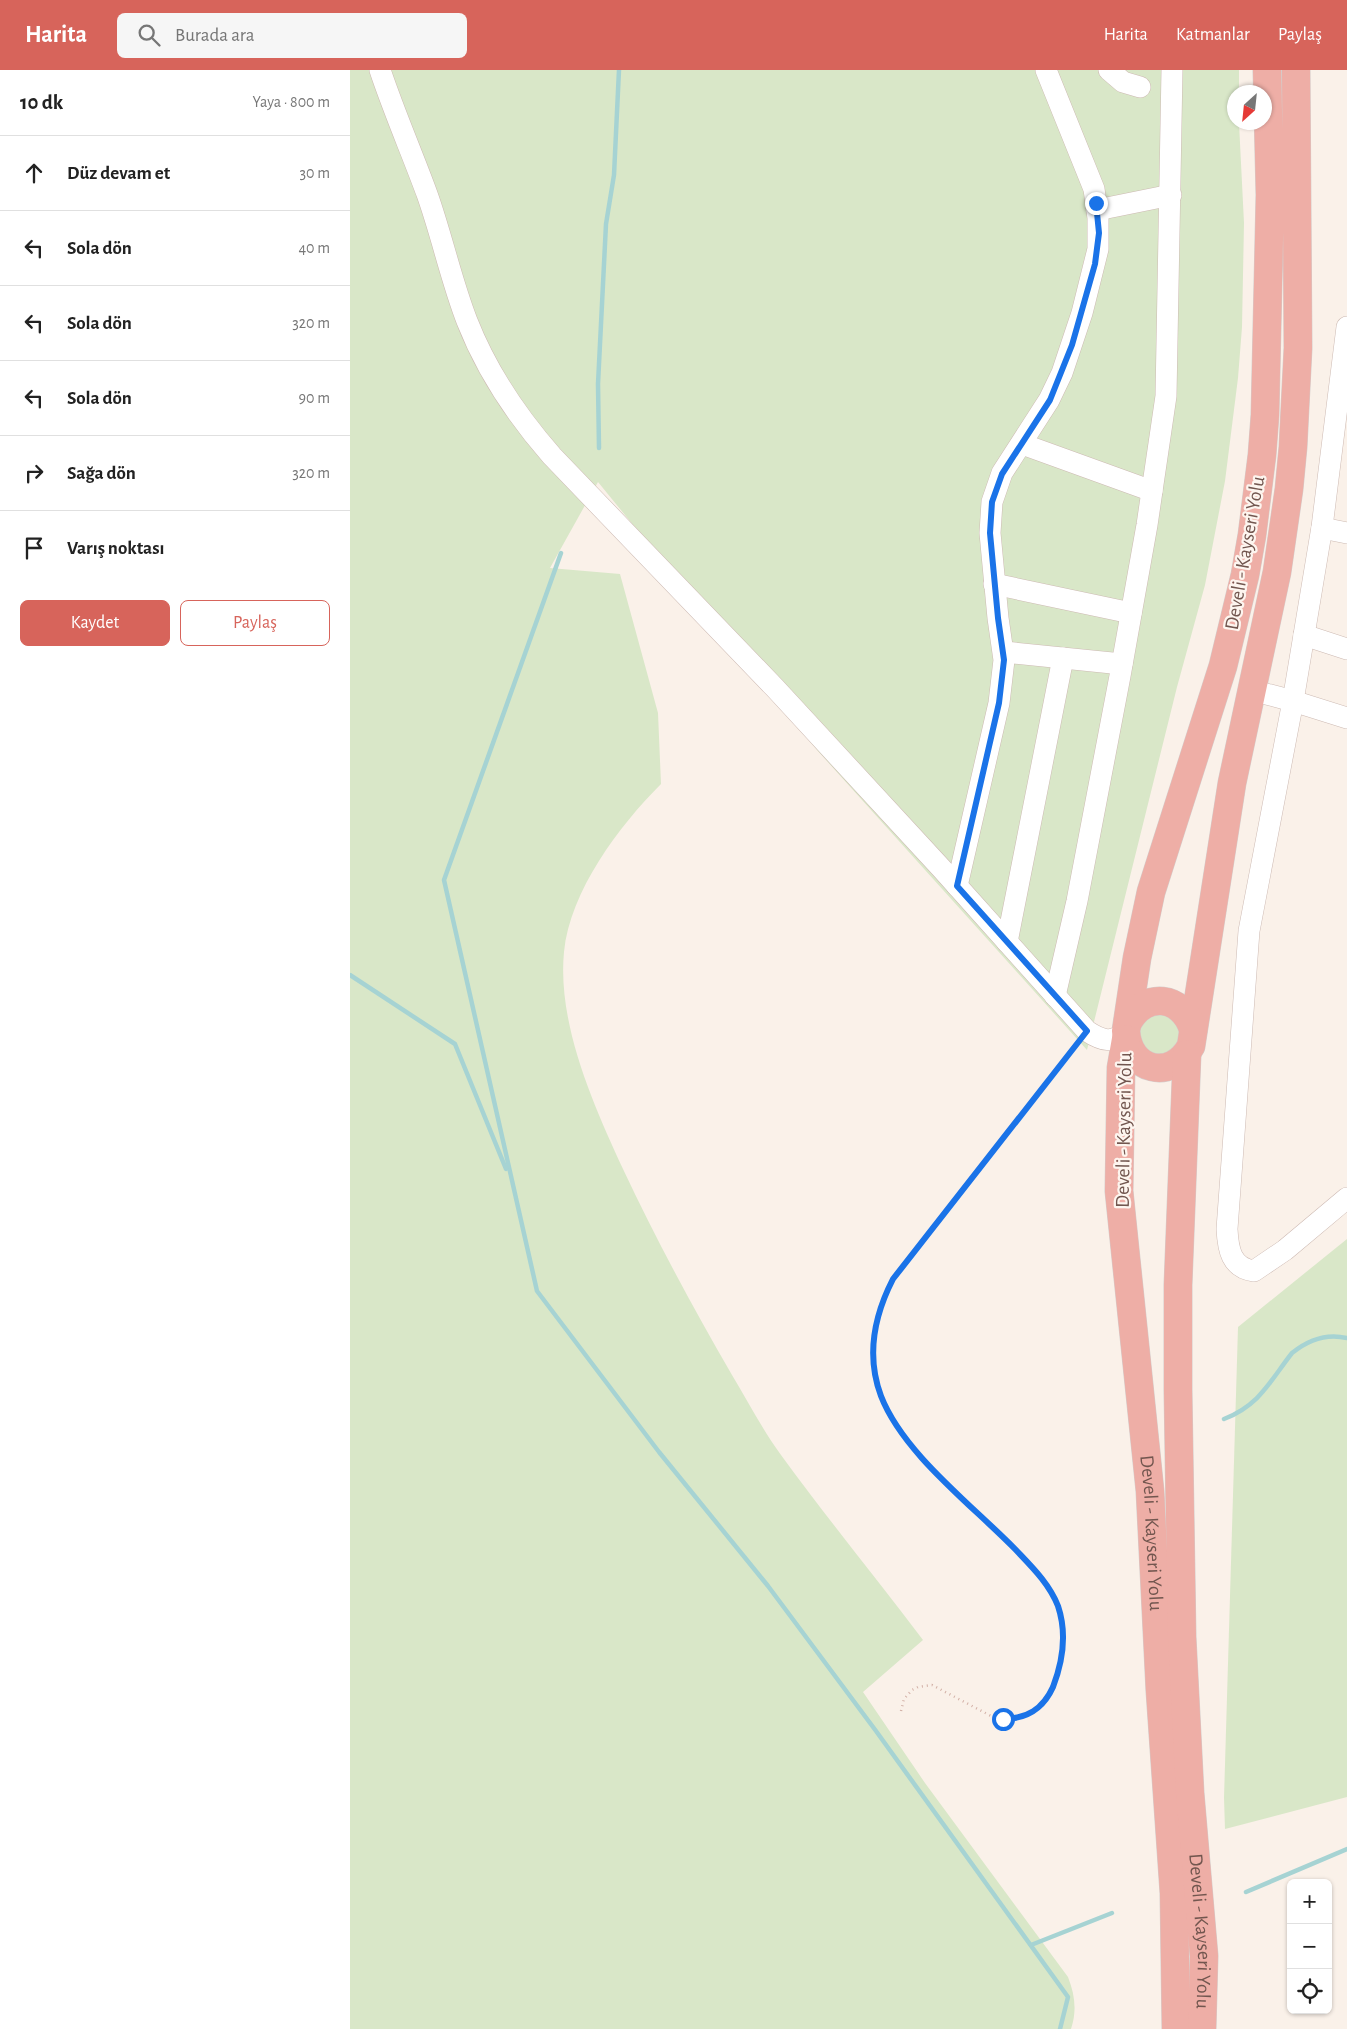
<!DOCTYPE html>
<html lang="tr">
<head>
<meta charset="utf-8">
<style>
  :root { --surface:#fff; --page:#f6f6f6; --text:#222; --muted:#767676; --line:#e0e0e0; --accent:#d7645b }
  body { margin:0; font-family:"Alegreya Sans",sans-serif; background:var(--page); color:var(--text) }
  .controls { position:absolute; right:15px; bottom:15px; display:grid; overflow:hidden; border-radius:8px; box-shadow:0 1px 4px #0004 }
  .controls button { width:45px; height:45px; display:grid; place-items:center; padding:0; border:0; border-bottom:1px solid var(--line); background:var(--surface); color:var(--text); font:25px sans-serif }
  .compass { position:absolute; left:877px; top:15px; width:45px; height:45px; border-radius:50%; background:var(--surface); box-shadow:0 1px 4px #0004; rotate:207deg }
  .stop { position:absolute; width:15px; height:15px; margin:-11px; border:4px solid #1a73e8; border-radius:50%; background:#fff }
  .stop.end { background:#1a73e8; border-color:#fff; box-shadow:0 1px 5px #0008 }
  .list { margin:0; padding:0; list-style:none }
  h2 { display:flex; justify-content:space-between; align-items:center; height:65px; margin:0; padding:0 20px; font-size:21px }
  h2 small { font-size:16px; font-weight:400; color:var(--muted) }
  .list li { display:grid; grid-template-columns:32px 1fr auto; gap:15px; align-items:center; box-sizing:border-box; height:75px; padding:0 20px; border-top:1px solid var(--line) }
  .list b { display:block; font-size:19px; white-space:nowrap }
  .list em { font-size:16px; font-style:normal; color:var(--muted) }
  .actions { display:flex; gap:10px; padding:15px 20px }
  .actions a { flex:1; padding:11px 0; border:1px solid var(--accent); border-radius:8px; text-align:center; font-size:18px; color:var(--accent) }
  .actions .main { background:var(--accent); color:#fff }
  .icon { flex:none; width:28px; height:28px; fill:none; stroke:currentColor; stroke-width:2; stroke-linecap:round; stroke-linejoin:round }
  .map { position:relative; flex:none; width:997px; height:1959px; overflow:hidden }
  header { display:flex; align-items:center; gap:30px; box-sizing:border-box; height:70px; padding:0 25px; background:var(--accent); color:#fff }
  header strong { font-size:24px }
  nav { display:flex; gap:28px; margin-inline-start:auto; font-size:18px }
  .search { width:350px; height:45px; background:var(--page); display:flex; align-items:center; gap:12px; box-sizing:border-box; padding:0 18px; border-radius:8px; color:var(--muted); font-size:19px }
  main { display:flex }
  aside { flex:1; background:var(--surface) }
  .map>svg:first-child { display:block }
  .green { fill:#d9e7c8 }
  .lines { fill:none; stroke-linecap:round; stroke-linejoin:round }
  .stream { stroke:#a6d3d3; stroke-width:4.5 }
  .minor-casing { stroke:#cdbab3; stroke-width:22 }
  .highway-casing { stroke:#d5ccca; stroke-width:29 }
  .path { stroke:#d2b0a6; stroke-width:2.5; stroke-dasharray:1 4; stroke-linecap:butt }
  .minor { stroke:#fff; stroke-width:21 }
  .highway { stroke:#eeaea6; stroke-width:28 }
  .route { stroke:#1a73e8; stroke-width:6 }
  .labels { text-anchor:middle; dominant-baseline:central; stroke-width:4.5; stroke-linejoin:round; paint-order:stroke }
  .street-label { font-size:20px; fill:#72564f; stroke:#fdf5ef }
</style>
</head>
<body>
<header>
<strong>Harita</strong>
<div class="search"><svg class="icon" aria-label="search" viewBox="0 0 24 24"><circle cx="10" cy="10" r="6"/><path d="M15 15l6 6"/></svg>Burada ara</div>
<nav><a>Harita</a><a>Katmanlar</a><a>Paylaş</a></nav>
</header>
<main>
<aside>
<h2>10 dk<small>Yaya · 800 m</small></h2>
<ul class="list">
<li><svg class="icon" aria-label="ahead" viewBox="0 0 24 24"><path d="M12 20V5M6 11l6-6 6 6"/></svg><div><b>Düz devam et</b></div><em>30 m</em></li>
<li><svg class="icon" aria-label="left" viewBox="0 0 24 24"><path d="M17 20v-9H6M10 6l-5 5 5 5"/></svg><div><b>Sola dön</b></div><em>40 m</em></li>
<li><svg class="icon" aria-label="left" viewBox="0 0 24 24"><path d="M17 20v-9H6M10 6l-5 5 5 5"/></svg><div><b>Sola dön</b></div><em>320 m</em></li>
<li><svg class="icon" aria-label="left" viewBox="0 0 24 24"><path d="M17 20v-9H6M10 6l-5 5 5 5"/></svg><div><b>Sola dön</b></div><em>90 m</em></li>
<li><svg class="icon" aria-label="right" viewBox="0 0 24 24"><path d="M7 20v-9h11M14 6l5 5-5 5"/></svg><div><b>Sağa dön</b></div><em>320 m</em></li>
<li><svg class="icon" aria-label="arrive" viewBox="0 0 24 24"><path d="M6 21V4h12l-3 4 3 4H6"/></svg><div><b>Varış noktası</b></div></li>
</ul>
<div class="actions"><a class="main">Kaydet</a><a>Paylaş</a></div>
</aside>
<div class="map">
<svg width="997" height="1959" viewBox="0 0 997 1959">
  <rect width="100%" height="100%" fill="#faf1e9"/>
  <g class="green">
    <path d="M0,0H889V22H884V52L889,53L894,153L892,257L888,308L875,411L855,515L827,617L737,980L467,680L248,412L200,498L270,504L308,643L311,714C269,756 220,821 214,882C207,954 244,1036 273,1099C306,1169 343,1238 382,1305C398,1332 413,1360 431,1385C477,1448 526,1508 573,1570L513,1622L575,1713L718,1907C725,1925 727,1941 721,1959H0Z"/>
    <path d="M812,941L831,955L828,978L807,987L789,974L791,951Z"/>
    <path d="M997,1169V1727L875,1759L874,1728L888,1257Z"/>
  </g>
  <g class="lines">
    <g class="stream">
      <path d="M249,378L248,314L256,154L264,105L269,0"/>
      <path d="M211,483L94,810L187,1221L309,1382L418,1516L526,1661L718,1927L710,1959"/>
      <path d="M0,905L105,974L156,1099"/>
      <path d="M874,1349C910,1335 920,1311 942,1283C958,1270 976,1263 997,1268"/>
      <path d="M896,1822L997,1779"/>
      <path d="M681,1875L762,1843"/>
    </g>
    <g class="minor-casing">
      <g id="minor">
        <path d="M30,0C44,42 62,83 77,124C92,166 101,210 117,251C137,302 166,345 202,386L425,618L592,799L737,961C752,971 763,974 776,961"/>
        <path d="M759,0L773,12L790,17"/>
        <path d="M747,140L821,125"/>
        <path d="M997,257L972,457L943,631L899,861L877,1159C878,1179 881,1198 904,1201L935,1180L997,1128"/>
        <path d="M672,374L802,421"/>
        <path d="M972,458L997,463"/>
        <path d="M644,514L781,543"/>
        <path d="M954,565L997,579"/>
        <path d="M654,582L772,594"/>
        <path d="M901,620L943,631L997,648"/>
        <path d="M607,816L649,633L654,590L648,548L640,463L642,432L652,403L699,330L712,303L732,243L748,179V148L744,119L696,0"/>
        <path d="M657,872L713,588"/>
        <path d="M705,926L727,831L770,606L797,455L816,326L822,0"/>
      </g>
    </g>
    <g class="highway-casing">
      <g id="highway">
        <path d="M917,0L920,125L915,345L912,385L902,465L895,505L873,596L801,822L787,888L776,961C778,1001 822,1012 841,976L882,713L927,502L939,419L943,377L948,278L946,0"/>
        <path d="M778,952C795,921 832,925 843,959"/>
        <path id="s1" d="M776,969L771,998L769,1121L800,1421L810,1621L824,1823L826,1959"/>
        <path id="s2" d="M837,984L828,1215V1320L832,1567L840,1723L854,1886L852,1959"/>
      </g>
    </g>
    <path class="path" d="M551,1641L554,1629L562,1620L568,1617L582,1615L643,1647C665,1652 687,1646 698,1626C716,1594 719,1557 702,1524C693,1506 678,1492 664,1478C619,1432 559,1388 532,1329C515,1289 524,1246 543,1209L727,974"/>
    <use href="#minor" class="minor"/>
    <use href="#highway" class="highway"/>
  </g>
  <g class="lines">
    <path class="route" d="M653,1649C677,1649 693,1639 703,1617C713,1591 717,1563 708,1536C699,1513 681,1496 665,1479C622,1435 553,1383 531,1326C516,1286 524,1246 543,1209L737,961L607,816L649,633L654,590L648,548L640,463L642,432L652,404L700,330L722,275L745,194L749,163L746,133"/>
  </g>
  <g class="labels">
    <g class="street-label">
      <text transform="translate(895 483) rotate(-80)">Develi - Kayseri Yolu</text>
      <text transform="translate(774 1060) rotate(-89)">Develi - Kayseri Yolu</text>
      <text stroke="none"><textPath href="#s1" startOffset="496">Develi - Kayseri Yolu</textPath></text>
      <text stroke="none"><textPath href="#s2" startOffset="878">Develi - Kayseri Yolu</textPath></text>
    </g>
  </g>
</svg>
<div class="controls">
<button>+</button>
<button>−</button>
<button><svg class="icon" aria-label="locate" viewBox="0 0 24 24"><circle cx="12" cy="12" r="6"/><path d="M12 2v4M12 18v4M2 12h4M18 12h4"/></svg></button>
</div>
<svg class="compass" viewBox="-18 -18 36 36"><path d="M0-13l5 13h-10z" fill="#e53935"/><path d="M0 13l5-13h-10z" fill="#767676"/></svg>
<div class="stop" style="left:653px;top:1649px"></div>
<div class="stop end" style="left:746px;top:133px"></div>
</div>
</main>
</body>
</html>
